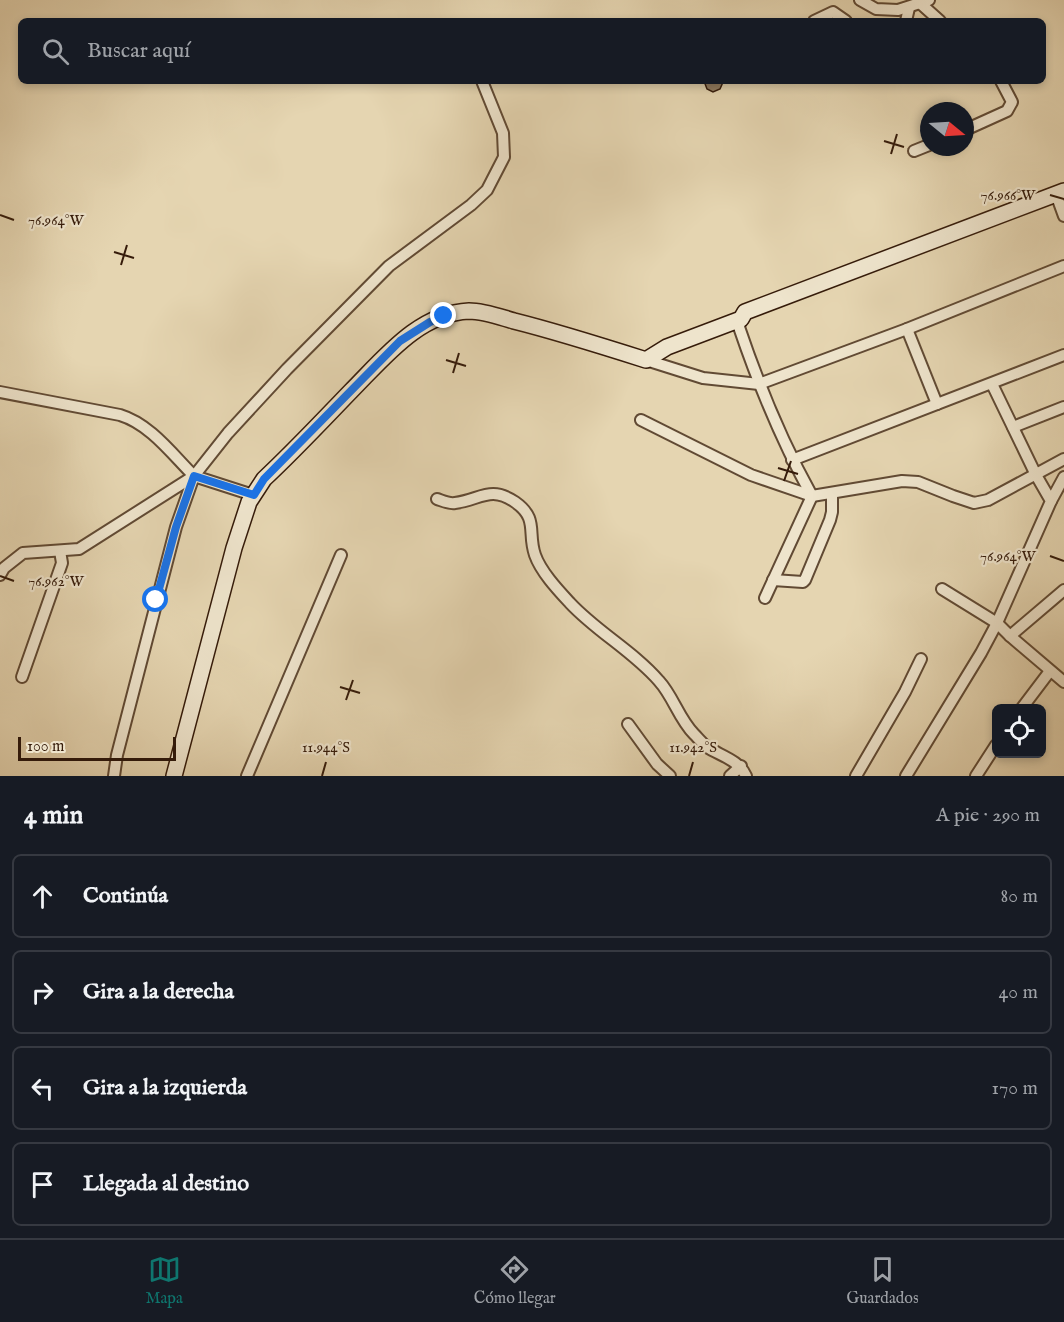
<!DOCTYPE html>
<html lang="es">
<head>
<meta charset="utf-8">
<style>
  :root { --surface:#171b24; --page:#242831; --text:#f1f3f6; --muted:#9ea1a6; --line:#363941; --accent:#0f766e }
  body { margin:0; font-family:"IM FELL English",serif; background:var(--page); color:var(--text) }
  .controls { position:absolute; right:18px; bottom:18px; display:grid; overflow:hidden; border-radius:9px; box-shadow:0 3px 9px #0003 }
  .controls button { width:54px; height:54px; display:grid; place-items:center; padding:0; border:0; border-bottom:2px solid var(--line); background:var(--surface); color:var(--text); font:30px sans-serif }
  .compass { position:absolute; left:920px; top:102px; width:54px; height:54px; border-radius:50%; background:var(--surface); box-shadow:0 3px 9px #0003; rotate:108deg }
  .scale { position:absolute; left:18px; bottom:15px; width:158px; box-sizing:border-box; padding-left:6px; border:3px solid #351b0a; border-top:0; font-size:16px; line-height:21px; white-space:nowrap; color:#351b0a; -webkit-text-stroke:4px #eee4cc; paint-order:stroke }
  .stop { position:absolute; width:18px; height:18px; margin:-14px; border:4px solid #1a73e8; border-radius:50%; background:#fff }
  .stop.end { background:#1a73e8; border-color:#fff; box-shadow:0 2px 6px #0008 }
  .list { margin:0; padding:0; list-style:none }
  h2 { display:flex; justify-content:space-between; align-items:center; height:78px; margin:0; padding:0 24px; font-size:26px }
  h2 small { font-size:20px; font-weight:400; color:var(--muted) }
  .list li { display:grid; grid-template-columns:39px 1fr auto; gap:18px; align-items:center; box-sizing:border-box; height:84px; margin:0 12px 12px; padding:0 12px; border:2px solid var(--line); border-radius:9px }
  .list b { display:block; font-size:22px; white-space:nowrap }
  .list em { font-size:20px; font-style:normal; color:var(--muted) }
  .icon { flex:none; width:33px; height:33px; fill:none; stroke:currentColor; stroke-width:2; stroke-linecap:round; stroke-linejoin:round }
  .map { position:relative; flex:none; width:1064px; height:776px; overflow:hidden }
  .search { position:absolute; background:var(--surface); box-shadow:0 3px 9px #0003; left:18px; right:18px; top:18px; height:66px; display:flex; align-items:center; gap:15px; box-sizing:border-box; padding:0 21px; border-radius:9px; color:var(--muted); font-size:22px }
  .sheet { height:462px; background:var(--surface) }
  nav { display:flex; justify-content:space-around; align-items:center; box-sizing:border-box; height:84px; border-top:2px solid var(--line); background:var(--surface); font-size:16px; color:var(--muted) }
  nav a { display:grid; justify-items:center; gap:3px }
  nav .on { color:var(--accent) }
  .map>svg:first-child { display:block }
  .building { fill:#917c61; stroke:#351b0a; stroke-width:1.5 }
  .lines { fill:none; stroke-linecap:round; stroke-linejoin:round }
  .street-casing { stroke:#614a34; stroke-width:14 }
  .secondary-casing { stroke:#351b0a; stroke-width:18 }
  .street { stroke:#eee4cc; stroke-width:10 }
  .secondary { stroke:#eee4cc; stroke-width:15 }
  .route { stroke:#1a73e8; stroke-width:8 }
  .ticks { fill:none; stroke:#351b0a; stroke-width:2 }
  .ticks-label { font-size:15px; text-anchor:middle; fill:#351b0a; stroke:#eee4cc; stroke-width:4.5; stroke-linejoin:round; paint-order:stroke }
</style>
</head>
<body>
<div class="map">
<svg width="1064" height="776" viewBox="0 0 1064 776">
  <rect width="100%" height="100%" fill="#e5d5b1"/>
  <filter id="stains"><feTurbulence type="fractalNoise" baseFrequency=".00333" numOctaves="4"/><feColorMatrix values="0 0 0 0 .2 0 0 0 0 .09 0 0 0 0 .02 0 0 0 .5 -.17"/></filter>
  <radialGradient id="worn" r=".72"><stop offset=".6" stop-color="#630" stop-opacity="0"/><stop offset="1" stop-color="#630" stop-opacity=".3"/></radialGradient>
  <path class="building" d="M704,81H723V82L720,89L713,92L707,89Z"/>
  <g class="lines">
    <g class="street-casing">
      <g id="street">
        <path d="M860,0L876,9L898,10L929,0"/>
        <path d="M921,4L940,21"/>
        <path d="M814,21L833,12L846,21"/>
        <path d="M906,21L909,8"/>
        <path d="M965,130L1007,111L1012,102L1001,81"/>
        <path d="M914,151L929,145"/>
        <path d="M1056,194L1064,216"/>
        <path d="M741,319L739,327C759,386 782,442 812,496L765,598"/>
        <path d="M907,329L937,404"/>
        <path d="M646,360L703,378L759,384L907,329L1064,266"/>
        <path d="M0,392L120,415C150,424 172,454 194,476"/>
        <path d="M641,420L751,475L812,496L902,481L918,482L953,496L974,503L988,500L1064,459"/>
        <path d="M1013,427L1064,407"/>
        <path d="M792,460L1064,355"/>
        <path d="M437,499C443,501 449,504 455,503C480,500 490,485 515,502C539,519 527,532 535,555C541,572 558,590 570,603C597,632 633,651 659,681C673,696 679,719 694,734C698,738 702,743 707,747C721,756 739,760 746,776"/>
        <path d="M1051,501L1064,477"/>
        <path d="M0,575L4,568L23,553L79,549L194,476L253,495"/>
        <path d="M773,580L803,582L805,580L830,520L832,512V493"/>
        <path d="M942,589L997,623L1010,636L1064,682"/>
        <path d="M1010,636L1064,590"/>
        <path d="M22,677L62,563L60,551"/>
        <path d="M1022,708L1050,671"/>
        <path d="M628,724L657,764L670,776"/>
        <path d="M114,776L117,755L176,527L194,476L228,433L287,369L389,266L471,205L487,190L504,157L503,133L482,81"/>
        <path d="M247,776L341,555"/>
        <path d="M730,776L741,766"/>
        <path d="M856,776L905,692L921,659"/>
        <path d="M906,776L981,653L997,623L1051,501L1036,475L992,384"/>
        <path d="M976,776L996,745"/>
      </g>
    </g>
    <g class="secondary-casing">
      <path id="secondary" d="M174,776L234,548L249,502L264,479C294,451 322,421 351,391C384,358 419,313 469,311C484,311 500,317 514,321C558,332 602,346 646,360L667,347L741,319L745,312L1064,191"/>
    </g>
    <use href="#street" class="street"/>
    <use href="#secondary" class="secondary"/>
  </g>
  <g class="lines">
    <path class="route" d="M156,600L176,527L194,476L254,495L264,479L400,341L430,322L444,316"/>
  </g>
  <path class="ticks" d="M884,141L904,147M891,154L897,134M1050,195L1064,199M0,215L14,220M114,252L134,258M121,265L127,245M446,360L466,366M453,373L459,353M778,468L798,474M784,481L791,461M1050,556L1064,561M0,576L14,581M340,687L360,693M346,700L353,680M322,776L326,762M689,776L693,762"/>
  <g class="ticks-label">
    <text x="1008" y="200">76.966°W</text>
    <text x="56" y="225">76.964°W</text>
    <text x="1008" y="561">76.964°W</text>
    <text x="56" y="586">76.962°W</text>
    <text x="326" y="752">11.944°S</text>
    <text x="693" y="752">11.942°S</text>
  </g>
  <rect width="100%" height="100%" filter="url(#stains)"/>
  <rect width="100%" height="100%" fill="url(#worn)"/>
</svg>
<div class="controls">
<button><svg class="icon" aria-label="locate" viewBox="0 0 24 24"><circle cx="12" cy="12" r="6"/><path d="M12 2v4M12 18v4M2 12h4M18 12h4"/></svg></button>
</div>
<svg class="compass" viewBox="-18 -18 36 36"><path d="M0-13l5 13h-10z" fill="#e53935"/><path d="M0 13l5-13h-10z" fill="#9ea1a6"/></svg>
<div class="scale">100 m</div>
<div class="stop" style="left:156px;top:600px"></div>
<div class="stop end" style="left:444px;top:316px"></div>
<div class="search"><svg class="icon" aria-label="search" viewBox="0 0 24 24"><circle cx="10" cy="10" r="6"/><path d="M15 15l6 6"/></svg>Buscar aquí</div>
</div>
<section class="sheet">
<h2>4 min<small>A pie · 290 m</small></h2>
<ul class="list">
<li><svg class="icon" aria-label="ahead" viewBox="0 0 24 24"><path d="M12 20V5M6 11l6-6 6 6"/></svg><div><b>Continúa</b></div><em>80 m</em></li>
<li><svg class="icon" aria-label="right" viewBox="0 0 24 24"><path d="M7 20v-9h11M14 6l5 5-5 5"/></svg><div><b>Gira a la derecha</b></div><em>40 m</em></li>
<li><svg class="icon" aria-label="left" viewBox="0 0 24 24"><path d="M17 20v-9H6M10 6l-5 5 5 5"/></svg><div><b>Gira a la izquierda</b></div><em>170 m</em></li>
<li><svg class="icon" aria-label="arrive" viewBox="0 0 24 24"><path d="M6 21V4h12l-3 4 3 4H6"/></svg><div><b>Llegada al destino</b></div></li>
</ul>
</section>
<nav>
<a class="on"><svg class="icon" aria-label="map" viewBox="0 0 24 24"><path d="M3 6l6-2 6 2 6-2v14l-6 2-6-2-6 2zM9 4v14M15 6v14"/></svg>Mapa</a>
<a><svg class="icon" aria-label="directions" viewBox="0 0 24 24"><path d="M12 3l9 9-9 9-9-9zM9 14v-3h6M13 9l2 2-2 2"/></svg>Cómo llegar</a>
<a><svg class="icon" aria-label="saved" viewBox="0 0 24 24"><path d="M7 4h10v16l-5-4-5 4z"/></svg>Guardados</a>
</nav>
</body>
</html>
